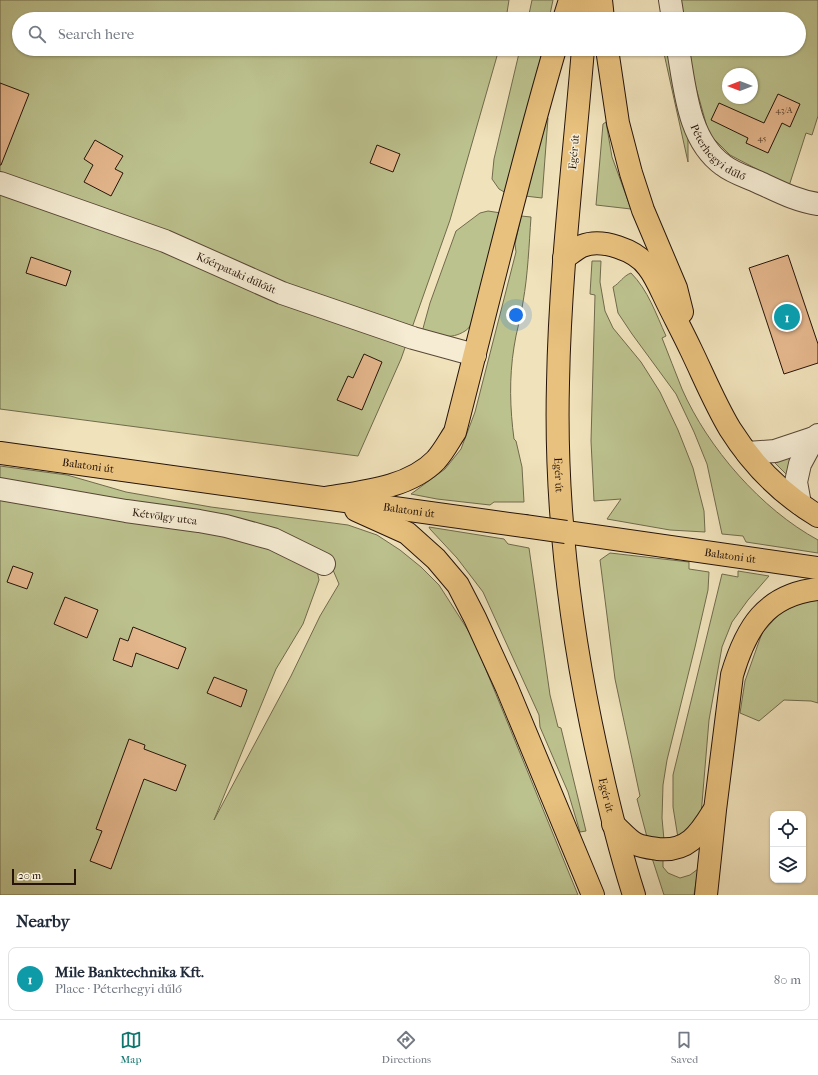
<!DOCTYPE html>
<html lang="en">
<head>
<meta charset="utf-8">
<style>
  :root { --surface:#fff; --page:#f2f2f3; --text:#1f2937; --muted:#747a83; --line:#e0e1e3; --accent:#0f766e }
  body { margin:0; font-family:"IM FELL French Canon",serif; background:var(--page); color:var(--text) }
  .controls { position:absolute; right:12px; bottom:12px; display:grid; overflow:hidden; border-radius:8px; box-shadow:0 1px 3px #0004 }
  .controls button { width:36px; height:36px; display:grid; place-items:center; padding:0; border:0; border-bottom:1px solid var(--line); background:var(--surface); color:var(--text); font:20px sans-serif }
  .compass { position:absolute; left:722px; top:68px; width:36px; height:36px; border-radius:50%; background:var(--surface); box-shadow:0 1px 3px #0004; rotate:270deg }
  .scale { position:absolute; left:12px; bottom:10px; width:64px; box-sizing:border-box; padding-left:4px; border:2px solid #251309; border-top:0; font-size:11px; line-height:14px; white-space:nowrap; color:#251309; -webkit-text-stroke:3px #f5ecd3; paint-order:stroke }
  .you { position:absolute; left:516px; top:315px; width:14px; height:14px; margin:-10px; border:3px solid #fff; border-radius:50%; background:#1a73e8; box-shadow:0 0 0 6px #1a73e833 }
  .badge { display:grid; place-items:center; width:26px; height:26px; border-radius:50%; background:var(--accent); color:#fff; font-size:13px; font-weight:700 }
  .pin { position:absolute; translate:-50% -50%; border:2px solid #fff; box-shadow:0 1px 4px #0006 }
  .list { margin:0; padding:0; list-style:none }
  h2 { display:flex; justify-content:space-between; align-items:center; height:52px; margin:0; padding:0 16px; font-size:17px }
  h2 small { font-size:13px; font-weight:400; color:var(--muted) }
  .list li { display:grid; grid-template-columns:26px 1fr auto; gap:12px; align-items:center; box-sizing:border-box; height:64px; margin:0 8px 8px; padding:0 8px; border:1px solid var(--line); border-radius:8px }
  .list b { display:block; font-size:15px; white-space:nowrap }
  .list p { margin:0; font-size:13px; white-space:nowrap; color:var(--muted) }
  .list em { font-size:13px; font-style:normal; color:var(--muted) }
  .icon { flex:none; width:22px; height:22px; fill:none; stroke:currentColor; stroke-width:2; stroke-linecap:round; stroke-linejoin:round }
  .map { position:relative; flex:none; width:818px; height:895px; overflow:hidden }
  .search { position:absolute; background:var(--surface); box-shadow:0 1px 3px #0004; left:12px; right:12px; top:12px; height:44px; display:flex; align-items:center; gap:10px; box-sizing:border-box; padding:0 14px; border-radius:22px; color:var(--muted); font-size:15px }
  .sheet { height:124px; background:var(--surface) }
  nav { display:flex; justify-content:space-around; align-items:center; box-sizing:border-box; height:56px; border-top:1px solid var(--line); background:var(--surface); font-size:11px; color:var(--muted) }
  nav a { display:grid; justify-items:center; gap:2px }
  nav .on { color:var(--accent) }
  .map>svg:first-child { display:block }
  .green { fill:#bcc28e; stroke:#706a4c; fill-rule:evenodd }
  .building { fill:#e5b78d; stroke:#251309 }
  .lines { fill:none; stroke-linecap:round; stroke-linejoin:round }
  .street-casing { stroke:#584736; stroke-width:24 }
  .primary-casing { stroke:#251309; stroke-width:24 }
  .street { stroke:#f5ecd3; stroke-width:22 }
  .primary { stroke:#e8c17e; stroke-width:22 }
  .primary-bridge-casing { stroke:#251309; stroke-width:24; stroke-linecap:butt }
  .primary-bridge { stroke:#e8c17e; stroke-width:22 }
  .labels { text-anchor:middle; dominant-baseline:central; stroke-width:3; stroke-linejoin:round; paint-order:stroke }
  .number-label { font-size:9px; fill:#553c2a }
  .street-label { font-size:11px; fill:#251309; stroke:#f5ecd3 }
</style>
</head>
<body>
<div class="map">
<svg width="818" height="895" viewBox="0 0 818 895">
  <rect width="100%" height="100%" fill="#f0e2bb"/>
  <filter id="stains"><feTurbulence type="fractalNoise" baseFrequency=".005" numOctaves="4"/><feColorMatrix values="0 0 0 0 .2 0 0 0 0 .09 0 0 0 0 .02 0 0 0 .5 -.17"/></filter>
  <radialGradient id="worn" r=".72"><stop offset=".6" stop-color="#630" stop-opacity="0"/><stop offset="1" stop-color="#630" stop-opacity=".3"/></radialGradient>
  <g class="green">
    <path d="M0,0H509L506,19H19V49H499L450,220L401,359L358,456L0,409Z"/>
    <path d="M532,0H553L549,19H528Z"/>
    <path d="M680,0H818V116L812,135L806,133L789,186L730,155L709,134L693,77L688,49H799V19H683ZM728,74H752V98H728Z"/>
    <path d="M520,49H543L506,193L499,189L492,179L494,159Z"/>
    <path d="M663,49H672L688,132V162Z"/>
    <path d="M545,117L548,118L542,198L525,196Z"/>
    <path d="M606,122L612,157L631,209L596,205L603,124Z"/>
    <path d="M488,211L501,213L473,321C471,324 469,329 465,331C451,340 437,336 422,332L430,303L456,231L480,213Z"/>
    <path d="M521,216L531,217C529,245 528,274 523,302C521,318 516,332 514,347C509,378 510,409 514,439L516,441L522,467L524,502H494L490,505L437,499L411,494L445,469L461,449L475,412L516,252L515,244Z"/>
    <path d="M592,261H601L600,282L605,311L613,328L641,362L660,392L678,430L693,468L704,511L705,532L670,530L607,519L621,499L594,501L591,441L595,295L590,294Z"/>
    <path d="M631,273C648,290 656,314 666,336L662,338C669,355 675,372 682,389C708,448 761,509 818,540V553L746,542L743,536L722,534L707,464L694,432L676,394L632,334L618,313L613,287C620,283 623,276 631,273Z"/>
    <path d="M798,453L787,475L773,461Z"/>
    <path d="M0,466L67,475L126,492L211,507L348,525L377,535L400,550L421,567L439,585L473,638L578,895H0V488L226,526L316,566L319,580L303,624L276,669L214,820L291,676L320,616L339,584L330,563L266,533L221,520L168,514L81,495L0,481Z"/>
    <path d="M429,527L504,539L508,544L529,548L550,695L558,727L561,728L586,831L580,832L568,792L540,727L539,715L483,592L457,558L430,529Z"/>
    <path d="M610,553L689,562V569L709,572L708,590L695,647L667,760L663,785L662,818L664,840L647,837L637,799L640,796L615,679L600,560Z"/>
    <path d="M738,571L769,576L748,600L732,622L722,647L709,720L701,815L693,827L678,838L673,807V775L722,574L738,577Z"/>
    <path d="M818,599V703L811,701L784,700L759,721L740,713L745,681L762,633L780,613L807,600Z"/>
    <path d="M652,858H663V867L668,873L680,878L690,875L698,869L694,895H664Z"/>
  </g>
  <g class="building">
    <path d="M0,83L29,94L1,165H0Z"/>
    <path d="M778,94L800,104L790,127L782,123L768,153L746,143L748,138L711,120L719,103L764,123Z"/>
    <path d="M95,140L123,156L115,169L123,173L111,196L84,182L93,165L84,159Z"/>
    <path d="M377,145L400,154L393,172L370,163Z"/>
    <path d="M788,255L818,344V363L784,374L749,268Z"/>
    <path d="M31,257L71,271L66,286L26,273Z"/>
    <path d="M364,354L382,362L362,410L337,400L348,376L353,378Z"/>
    <path d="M13,566L33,573L27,589L7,582Z"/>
    <path d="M65,597L98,610L87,638L54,624Z"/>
    <path d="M133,627L186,648L178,669L136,653L132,667L113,660L120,638L128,641Z"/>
    <path d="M214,677L247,690L241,707L207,693Z"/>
    <path d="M129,739L145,745L144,749L186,765L176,791L144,779L111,869L90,861L102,831L96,829Z"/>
  </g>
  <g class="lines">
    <g class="street-casing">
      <g id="street">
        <path d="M670,0L673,19"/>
        <path id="s1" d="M678,49C685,88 688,140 723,165C733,173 747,177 758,182C778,191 796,201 818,204"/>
        <path id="s2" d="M0,183L165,241L282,293L413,338L475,355"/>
        <path d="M747,453L775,451L814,438L818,435"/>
        <path id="s3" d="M0,489L126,511L199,521L226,526L273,539L324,564"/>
        <path d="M800,504L796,482L800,464L814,438"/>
      </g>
    </g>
    <g class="primary-casing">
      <g id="primary">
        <path d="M601,0L603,19"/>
        <path d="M564,19L570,0"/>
        <path d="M585,19L586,0"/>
        <path id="s4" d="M583,49C574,160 560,271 558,383C555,498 568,612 591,724C603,782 616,839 634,895"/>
        <path d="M607,49L618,123L631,173L643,210L676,288L682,312"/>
        <path d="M564,258C570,254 576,249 582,246C602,238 636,250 648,267C656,277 662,292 668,304C676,320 684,335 691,350C704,377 715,404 730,429C752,464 783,495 818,516"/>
        <path id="s5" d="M0,453L524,526"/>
        <path d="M325,498C362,492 409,488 436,460C444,451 449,441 455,432C488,304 518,175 555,49"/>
        <path d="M356,510L407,533L436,559L458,585L475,618L507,688L593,895"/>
        <path id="s6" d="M566,532L818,568"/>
        <path d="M613,824C620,830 628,840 636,844C642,847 651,848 658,849C687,852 699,835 713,812"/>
        <path d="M706,895L715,810L732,675C746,628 765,595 818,589"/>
      </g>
    </g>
    <use href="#street" class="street"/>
    <use href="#primary" class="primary"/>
    <g class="primary-bridge-casing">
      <path id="primary-bridge" d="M524,526L566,532"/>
    </g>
    <use href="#primary-bridge" class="primary-bridge"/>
  </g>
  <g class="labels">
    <g class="number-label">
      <text x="784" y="110">43/A</text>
      <text x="762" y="138">45</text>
    </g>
    <g class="street-label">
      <text stroke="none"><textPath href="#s1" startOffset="115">Péterhegyi dűlő</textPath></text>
      <text transform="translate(574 152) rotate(-85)">Egér út</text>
      <text stroke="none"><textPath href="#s2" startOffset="253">Kőérpataki dűlőút</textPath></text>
      <text stroke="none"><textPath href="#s5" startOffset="89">Balatoni út</textPath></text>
      <text stroke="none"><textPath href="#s4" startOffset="427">Egér út</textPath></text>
      <text stroke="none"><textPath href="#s5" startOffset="413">Balatoni út</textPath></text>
      <text stroke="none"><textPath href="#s3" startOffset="167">Kétvölgy utca</textPath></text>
      <text stroke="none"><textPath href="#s6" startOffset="166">Balatoni út</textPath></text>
      <text stroke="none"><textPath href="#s4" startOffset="751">Egér út</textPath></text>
    </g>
  </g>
  <rect width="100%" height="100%" filter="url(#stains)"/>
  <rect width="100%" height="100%" fill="url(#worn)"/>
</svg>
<div class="controls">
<button><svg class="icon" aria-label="locate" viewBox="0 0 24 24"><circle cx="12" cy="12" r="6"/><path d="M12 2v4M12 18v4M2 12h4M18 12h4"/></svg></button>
<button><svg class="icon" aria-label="layers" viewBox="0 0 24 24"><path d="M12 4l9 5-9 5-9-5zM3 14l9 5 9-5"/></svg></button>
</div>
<svg class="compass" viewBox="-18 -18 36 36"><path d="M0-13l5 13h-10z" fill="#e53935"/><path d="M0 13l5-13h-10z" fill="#747a83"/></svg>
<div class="scale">20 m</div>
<div class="you"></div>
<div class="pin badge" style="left:787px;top:317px;background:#0f9aa8">1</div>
<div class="search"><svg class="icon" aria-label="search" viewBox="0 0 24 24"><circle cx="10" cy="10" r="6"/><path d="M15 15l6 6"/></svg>Search here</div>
</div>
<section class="sheet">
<h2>Nearby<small></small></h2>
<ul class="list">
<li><span class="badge" style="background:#0f9aa8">1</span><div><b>Mile Banktechnika Kft.</b><p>Place · Péterhegyi dűlő</p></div><em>80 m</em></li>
</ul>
</section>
<nav>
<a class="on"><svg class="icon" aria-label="map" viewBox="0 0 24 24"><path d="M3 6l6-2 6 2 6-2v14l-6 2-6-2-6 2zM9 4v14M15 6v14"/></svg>Map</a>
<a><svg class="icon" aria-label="directions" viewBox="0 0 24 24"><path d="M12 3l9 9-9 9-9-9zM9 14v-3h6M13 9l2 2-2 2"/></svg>Directions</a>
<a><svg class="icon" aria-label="saved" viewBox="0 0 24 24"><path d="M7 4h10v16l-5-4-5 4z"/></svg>Saved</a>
</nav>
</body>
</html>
